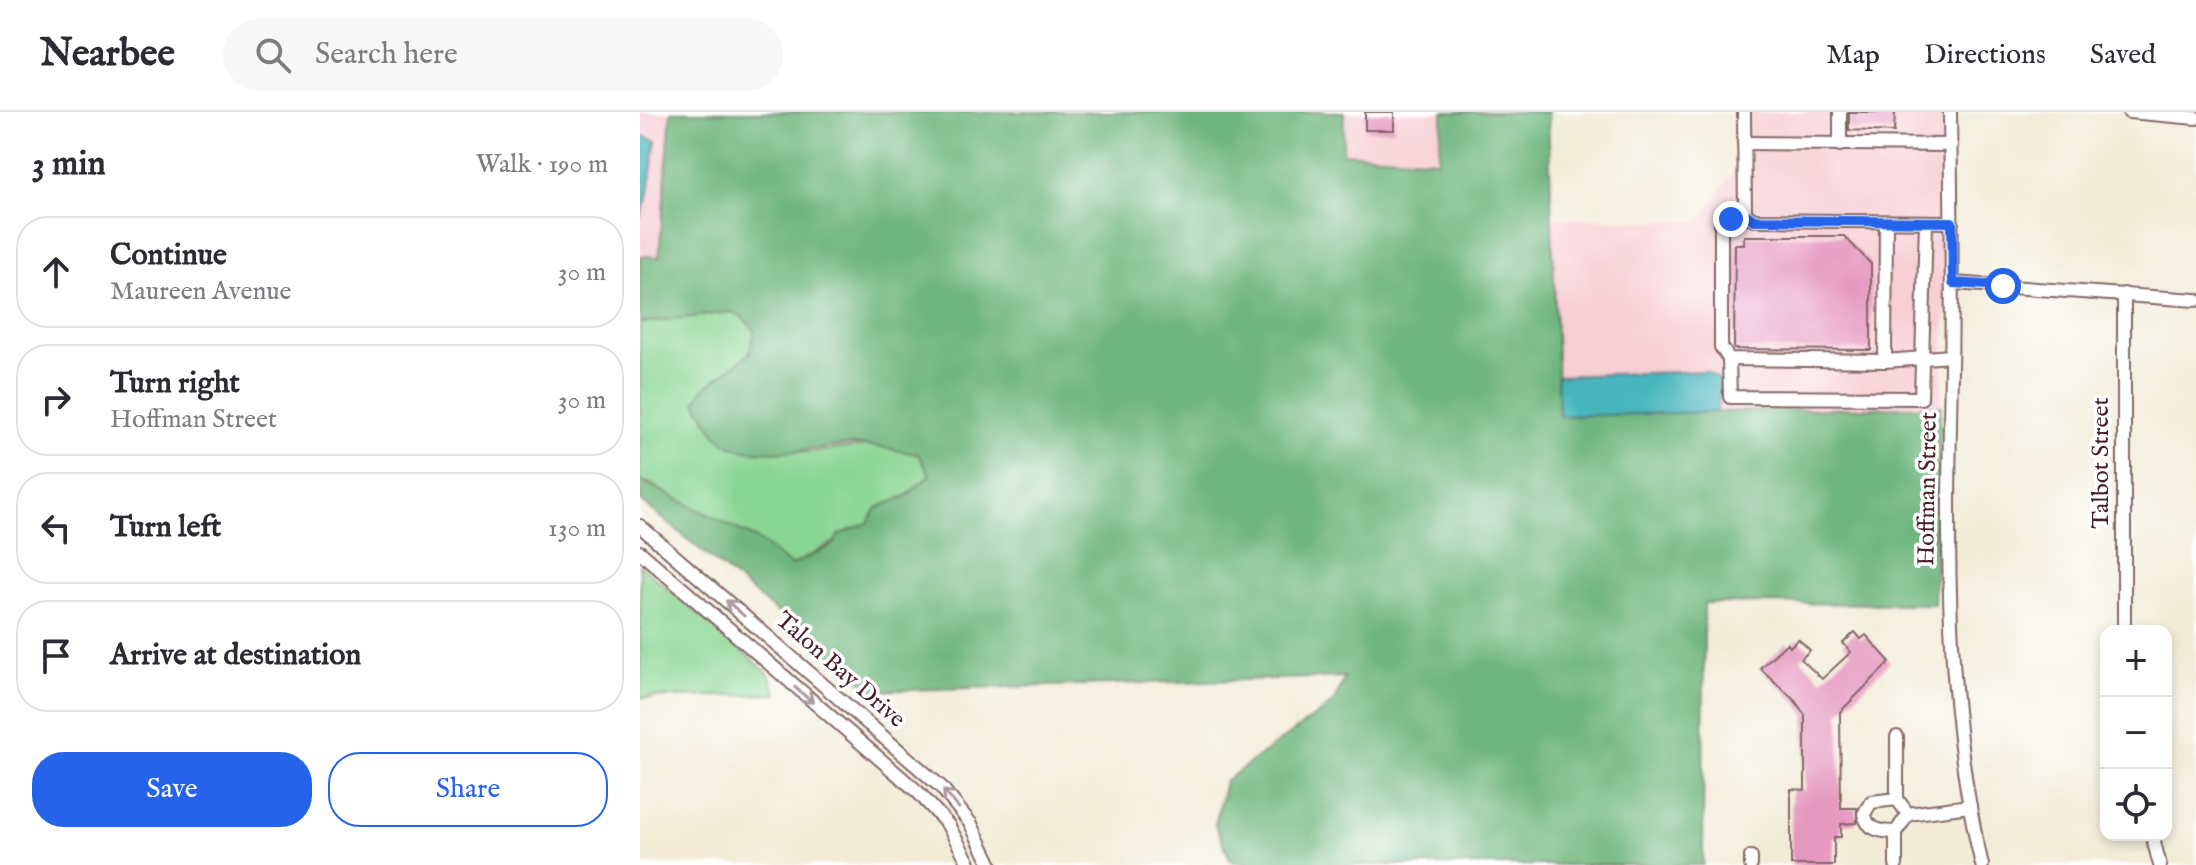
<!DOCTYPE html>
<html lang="en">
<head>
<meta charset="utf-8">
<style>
  :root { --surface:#fff; --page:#f7f7f7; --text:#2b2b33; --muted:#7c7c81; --line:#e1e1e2; --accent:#2563eb }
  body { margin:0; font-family:"IM FELL English",serif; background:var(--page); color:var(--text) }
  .controls { position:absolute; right:24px; bottom:24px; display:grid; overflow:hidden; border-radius:16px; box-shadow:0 4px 12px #0003 }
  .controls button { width:72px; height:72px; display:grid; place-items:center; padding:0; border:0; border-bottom:2px solid var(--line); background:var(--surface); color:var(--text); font:40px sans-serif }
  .stop { position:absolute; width:24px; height:24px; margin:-18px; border:6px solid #2563eb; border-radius:50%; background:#fff }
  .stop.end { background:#2563eb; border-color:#fff; box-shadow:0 2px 8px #0008 }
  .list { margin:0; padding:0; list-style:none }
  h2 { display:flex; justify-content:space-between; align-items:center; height:104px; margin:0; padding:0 32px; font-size:34px }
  h2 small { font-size:26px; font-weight:400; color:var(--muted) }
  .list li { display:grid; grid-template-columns:52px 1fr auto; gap:24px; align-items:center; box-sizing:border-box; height:112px; margin:0 16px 16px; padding:0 16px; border:2px solid var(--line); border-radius:32px }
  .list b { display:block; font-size:30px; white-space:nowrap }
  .list p { margin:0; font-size:26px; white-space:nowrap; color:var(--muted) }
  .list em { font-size:26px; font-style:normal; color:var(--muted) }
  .actions { display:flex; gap:16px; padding:24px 32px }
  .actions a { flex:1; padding:18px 0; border:2px solid var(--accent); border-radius:32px; text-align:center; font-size:28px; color:var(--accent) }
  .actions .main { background:var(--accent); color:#fff }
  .icon { flex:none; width:44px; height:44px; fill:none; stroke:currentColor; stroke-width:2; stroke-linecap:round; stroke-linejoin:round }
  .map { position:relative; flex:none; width:1556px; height:753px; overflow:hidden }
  header { display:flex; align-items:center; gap:48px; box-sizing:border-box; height:112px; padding:0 40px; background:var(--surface); border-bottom:2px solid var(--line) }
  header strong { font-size:38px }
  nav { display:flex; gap:44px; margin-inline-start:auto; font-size:28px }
  .search { width:560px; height:72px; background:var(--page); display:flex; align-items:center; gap:20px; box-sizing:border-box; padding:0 28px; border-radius:44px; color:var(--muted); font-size:30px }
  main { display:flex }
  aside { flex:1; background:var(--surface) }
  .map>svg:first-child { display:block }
  .built { fill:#f7cfd5 }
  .green { fill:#89d593; stroke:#6a7a5f; stroke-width:2 }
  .forest { fill:#6eb67d; stroke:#5c6a54; stroke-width:2 }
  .water { fill:#46b6bc; stroke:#486a74; stroke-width:2 }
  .building { fill:#e597bf }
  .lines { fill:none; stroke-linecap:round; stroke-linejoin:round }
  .minor-casing { stroke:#856767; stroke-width:16 }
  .minor { stroke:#fff; stroke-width:12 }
  .oneway { stroke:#ae9aa0 }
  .route { stroke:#2563eb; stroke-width:10 }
  .labels { text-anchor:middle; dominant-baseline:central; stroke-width:7; stroke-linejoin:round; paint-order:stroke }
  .street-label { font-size:24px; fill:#4a1f2b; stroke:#fff }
</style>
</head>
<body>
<header>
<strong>Nearbee</strong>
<div class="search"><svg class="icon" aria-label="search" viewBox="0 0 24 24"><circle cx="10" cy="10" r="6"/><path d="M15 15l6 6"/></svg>Search here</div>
<nav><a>Map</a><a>Directions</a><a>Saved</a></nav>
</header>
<main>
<aside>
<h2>3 min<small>Walk · 190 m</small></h2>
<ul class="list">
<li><svg class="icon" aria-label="ahead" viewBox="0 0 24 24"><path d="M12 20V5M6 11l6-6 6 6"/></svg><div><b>Continue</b><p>Maureen Avenue</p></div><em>30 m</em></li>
<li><svg class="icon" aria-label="right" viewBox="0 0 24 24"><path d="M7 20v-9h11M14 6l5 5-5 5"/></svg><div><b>Turn right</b><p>Hoffman Street</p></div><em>30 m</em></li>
<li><svg class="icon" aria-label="left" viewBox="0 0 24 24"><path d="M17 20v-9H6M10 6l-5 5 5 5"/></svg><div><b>Turn left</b></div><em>130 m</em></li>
<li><svg class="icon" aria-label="arrive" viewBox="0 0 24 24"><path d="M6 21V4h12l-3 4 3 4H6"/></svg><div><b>Arrive at destination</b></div></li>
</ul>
<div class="actions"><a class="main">Save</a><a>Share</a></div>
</aside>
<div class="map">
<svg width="1556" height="753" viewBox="0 0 1556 753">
  <rect width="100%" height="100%" fill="#fff"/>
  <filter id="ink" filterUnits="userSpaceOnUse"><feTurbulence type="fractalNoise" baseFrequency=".0125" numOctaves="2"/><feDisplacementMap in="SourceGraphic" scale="16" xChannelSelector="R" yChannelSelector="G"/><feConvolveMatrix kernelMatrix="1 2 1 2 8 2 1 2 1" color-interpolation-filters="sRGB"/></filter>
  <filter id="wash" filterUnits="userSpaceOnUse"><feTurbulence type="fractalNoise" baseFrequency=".006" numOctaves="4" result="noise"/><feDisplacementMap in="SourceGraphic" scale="32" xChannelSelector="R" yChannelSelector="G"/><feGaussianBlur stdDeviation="1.8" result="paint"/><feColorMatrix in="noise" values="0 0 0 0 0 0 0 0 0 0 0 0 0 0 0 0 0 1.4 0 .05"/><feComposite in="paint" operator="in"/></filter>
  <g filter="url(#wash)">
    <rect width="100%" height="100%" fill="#f2ecd7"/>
    <g class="built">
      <path d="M0,0H31L19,145L0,144V106L7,87L16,29L0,23Z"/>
      <path d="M704,0H803L799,48L702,41Z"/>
      <path d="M1106,0H1304L1307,170L1301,294L1076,300L1080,268L1066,259L917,264L912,106L1060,110L1105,41Z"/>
    </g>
    <g class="green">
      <path d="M91,200L100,203L115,218L109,242L62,278L128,337L170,340L236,333L278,342L290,363L266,384L237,396L228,411L151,454L9,371L0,370V211Z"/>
      <path d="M0,453L129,562L137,582L0,586Z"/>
    </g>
    <path class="forest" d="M31,0H704L703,41L798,48L803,0H908L919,304L1301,294L1294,492L1064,491L1063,753H615L591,749L575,713L585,669L693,591L705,565L233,579L0,388L2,369L117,427L151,454L195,432L198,423L228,411L237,396L267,384L290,363L278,342C255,339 235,332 211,333C181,335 109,349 85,330C71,319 64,304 56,290L62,278L109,242L115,218L100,203L91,200L0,211V144L19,145Z"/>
    <g class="water">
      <path d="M0,23L16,29L7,87L0,106Z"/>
      <path d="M1066,259L1080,268L1081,281L1076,300L919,304L917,264Z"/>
    </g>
    <g id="blocks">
      <g class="building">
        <rect x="725" y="0" width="29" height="18"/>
        <path d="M1209,0H1255L1254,20L1209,18Z"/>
        <path d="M1104,124H1204L1231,152V238L1094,237L1095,132H1104Z"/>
        <path d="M1215,520L1221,527L1226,523L1250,550L1200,600L1201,696H1217V711L1201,712V725H1194V753H1151V677L1165,678V603L1155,589L1120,556L1147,531L1150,535L1158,527L1170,538L1161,547L1182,567L1211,540L1203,531Z"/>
      </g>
    </g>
  </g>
  <g filter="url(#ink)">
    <use href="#blocks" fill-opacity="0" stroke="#856767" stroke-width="2"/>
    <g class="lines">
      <g class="minor-casing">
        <g id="minor">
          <path d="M1104,0L1105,102L1081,111V235L1089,247L1245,249L1311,244"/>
          <path d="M1200,0V33"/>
          <path d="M1310,0C1311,85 1313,170 1311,256C1308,421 1303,591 1342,753"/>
          <path d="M1489,0L1556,6"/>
          <path d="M1104,31L1311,33"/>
          <path d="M1105,102L1114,108L1312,110"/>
          <path d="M1313,171L1556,188"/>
          <path d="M1089,247L1090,285L1281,286L1286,110"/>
          <path d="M1245,249L1246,110"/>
          <path d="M0,414L301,675L331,712L351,753"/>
          <path d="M0,440L278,680L308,713L330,753"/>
          <path d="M1484,519V182"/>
          <path d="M1257,625V687L1268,702L1330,694"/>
          <path d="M1256,720C1242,720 1227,718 1224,702L1231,690L1257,687"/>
          <path d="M1512,723L1520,753"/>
          <path d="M1111,745V753"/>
          <path d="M1256,753V720L1268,702"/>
        </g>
      </g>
      <use href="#minor" class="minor"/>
    </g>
    <defs><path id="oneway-shaft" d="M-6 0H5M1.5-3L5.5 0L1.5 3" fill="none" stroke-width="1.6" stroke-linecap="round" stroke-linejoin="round" transform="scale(2)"/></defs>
    <g class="oneway">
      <use href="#oneway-shaft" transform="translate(95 496) rotate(-139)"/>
      <use href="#oneway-shaft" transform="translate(164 583) rotate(40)"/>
      <use href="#oneway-shaft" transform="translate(311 687) rotate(-131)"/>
    </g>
  </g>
  <g class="lines" filter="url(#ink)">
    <path class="route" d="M1091,107L1105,102L1114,108L1312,110L1313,171L1363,174"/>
  </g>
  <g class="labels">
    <g class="street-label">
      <text transform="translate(1461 351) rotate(-90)">Talbot Street</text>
      <text transform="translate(1288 377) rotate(-89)">Hoffman Street</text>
      <text transform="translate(200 558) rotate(41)">Talon Bay Drive</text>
    </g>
  </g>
</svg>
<div class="controls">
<button>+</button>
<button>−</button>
<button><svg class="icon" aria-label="locate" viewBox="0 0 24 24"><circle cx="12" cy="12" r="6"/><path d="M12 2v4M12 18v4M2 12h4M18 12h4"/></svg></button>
</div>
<div class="stop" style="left:1363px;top:174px"></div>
<div class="stop end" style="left:1091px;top:107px"></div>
</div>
</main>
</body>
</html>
